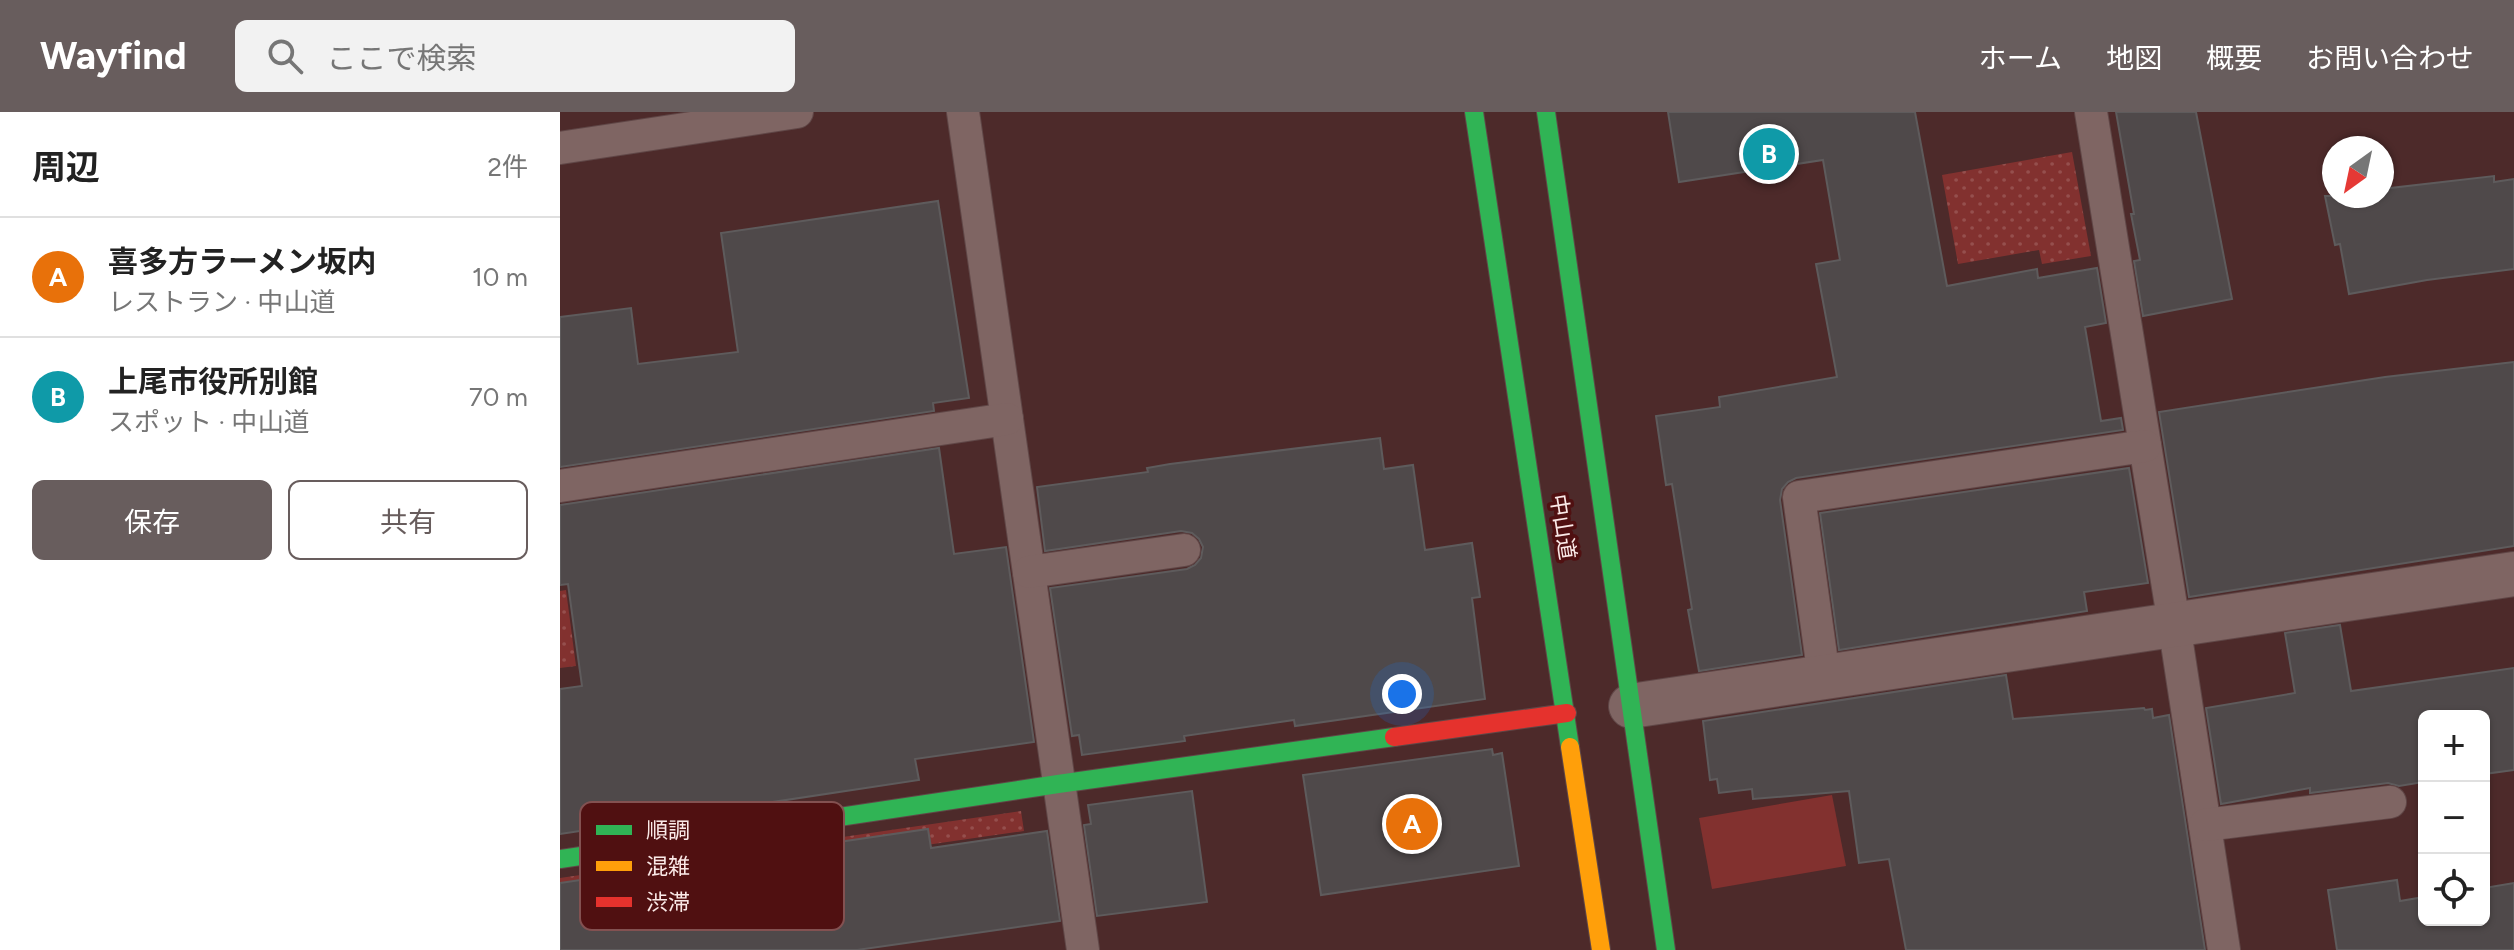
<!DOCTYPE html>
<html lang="ja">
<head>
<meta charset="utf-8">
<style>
  :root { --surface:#fff; --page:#f2f2f2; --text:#222; --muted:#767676; --line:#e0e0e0; --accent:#685d5d }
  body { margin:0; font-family:Figtree,"Noto Sans JP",sans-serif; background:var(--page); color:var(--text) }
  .controls { position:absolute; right:24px; bottom:24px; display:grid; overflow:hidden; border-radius:12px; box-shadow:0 2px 6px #0004 }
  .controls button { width:72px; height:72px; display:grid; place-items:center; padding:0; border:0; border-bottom:2px solid var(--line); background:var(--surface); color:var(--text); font:40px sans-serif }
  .compass { position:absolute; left:1762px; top:24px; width:72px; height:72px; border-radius:50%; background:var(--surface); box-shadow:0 2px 6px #0004; rotate:213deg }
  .you { position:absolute; left:842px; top:582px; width:28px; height:28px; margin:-20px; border:6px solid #fff; border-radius:50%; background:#1a73e8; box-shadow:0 0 0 12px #1a73e833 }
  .badge { display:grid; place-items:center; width:52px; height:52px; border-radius:50%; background:var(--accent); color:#fff; font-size:26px; font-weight:700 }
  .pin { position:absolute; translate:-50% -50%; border:4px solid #fff; box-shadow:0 2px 8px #0006 }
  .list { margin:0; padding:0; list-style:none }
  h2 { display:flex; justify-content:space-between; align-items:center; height:104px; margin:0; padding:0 32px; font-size:34px }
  h2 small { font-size:26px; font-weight:400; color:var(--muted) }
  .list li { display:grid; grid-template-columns:52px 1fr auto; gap:24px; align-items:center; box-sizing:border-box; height:120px; padding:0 32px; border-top:2px solid var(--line) }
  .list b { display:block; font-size:30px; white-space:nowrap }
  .list p { margin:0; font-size:26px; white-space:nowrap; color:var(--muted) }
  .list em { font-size:26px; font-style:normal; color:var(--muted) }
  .actions { display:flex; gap:16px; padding:24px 32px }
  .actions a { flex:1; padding:18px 0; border:2px solid var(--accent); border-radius:12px; text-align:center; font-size:28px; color:var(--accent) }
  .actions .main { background:var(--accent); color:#fff }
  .icon { flex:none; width:44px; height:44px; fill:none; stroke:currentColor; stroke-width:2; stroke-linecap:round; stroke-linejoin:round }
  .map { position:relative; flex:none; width:1954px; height:838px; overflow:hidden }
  header { display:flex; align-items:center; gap:48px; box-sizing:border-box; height:112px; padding:0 40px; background:var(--accent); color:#fff }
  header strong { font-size:38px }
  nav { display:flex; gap:44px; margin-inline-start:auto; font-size:28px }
  .search { width:560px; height:72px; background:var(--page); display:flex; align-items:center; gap:20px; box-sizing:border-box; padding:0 28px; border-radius:12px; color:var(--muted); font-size:30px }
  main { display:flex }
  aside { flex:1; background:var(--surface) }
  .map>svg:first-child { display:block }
  .green { fill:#82312f }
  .garden { fill:url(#garden-dots) }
  .building { fill:#4f494a; stroke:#5e5b5c; stroke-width:2 }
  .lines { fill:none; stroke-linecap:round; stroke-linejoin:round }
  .lane-casing { stroke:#604747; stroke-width:34 }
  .street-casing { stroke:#604747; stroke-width:46 }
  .fast-casing { stroke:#604747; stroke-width:20 }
  .slow-casing { stroke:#604747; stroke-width:20 }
  .jam-casing { stroke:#604747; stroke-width:20 }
  .lane { stroke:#7f6563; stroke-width:32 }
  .street { stroke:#7f6563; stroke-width:44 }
  .fast { stroke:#30b455; stroke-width:18 }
  .slow { stroke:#ff9f0a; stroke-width:18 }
  .jam { stroke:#e5322d; stroke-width:18 }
  .labels { text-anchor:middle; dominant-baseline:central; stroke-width:7; stroke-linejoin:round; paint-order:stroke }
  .street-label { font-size:22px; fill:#fae9e7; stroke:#501011 }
  .key { fill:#501011; stroke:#835151; stroke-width:2 }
  .key-label { font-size:22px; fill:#fae9e7 }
</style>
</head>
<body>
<header>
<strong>Wayfind</strong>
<div class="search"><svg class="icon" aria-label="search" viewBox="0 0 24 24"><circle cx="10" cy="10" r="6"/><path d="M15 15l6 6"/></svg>ここで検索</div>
<nav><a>ホーム</a><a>地図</a><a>概要</a><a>お問い合わせ</a></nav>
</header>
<main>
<aside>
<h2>周辺<small>2件</small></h2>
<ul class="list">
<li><span class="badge" style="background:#e8710a">A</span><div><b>喜多方ラーメン坂内</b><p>レストラン · 中山道</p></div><em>10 m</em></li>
<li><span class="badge" style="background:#0f9aa8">B</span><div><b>上尾市役所別館</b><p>スポット · 中山道</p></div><em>70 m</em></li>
</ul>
<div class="actions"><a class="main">保存</a><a>共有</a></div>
</aside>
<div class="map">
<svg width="1954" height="838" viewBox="0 0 1954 838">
  <defs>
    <pattern id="garden-dots" width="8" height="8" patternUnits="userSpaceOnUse" patternTransform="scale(2)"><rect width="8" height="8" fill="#82312f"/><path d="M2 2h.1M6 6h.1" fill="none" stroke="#954f4d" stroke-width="1.8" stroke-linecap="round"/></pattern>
  </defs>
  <rect width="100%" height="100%" fill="#4d2a2a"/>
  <path class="green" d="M1272,683L1286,754L1152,777L1139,706Z"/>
  <g class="garden">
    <path d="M1512,40L1531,144L1482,152L1479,138L1398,152L1382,63Z"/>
    <path d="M6,478L16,554L0,556V479Z"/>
    <path d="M461,699L464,719L14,784L0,800V766Z"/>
  </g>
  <g class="building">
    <path d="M1108,0H1355L1387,174L1477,157L1478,166L1537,156L1546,211L1525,215L1541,309L1561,306L1563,318L1236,366L1228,370L1222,377L1220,388L1242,543L1139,559L1128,498L1132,497L1112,372L1106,373L1096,304L1160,295L1159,285L1277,265L1256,152L1280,148L1263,48L1119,70Z"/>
    <path d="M1556,0H1636L1672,187L1583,204L1574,149L1580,148L1571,102H1574Z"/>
    <path d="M1934,64V70L1954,67V157L1867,168L1789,182L1780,132L1775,133L1765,84H1822V77Z"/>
    <path d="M378,89L409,286L373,291L374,299L0,355V205L71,196L78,252L178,240L161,121Z"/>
    <path d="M1954,250V434L1629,485L1599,300L1825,265Z"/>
    <path d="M820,326L824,357L853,353L865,438L912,431L920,485L912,486L925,587L735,614L734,608L624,624L625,629L522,643L519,623L512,624L490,476L627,457L635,453L641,446L643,435L639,427L632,421L621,419L485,439L477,375L588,360L587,356L610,352Z"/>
    <path d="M379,336L394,442L446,435L474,630L355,647L359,668L0,722V577L22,574L8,472L0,473V393Z"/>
    <path d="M1569,356L1588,471L1524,480L1527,499L1279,538L1260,401Z"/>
    <path d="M1780,513L1791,579L1954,556V658L1924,662V604H1864V670L1839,674L1828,671L1750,681V676L1661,692L1646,596L1735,581L1725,521Z"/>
    <path d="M1446,563L1453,607L1584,596L1585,598L1592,597L1593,606L1609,603L1645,838H1346L1329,747L1299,751L1289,679L1193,687L1192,677L1159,681L1157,667L1150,668L1143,609Z"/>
    <path d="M932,637L933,643L942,641L959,754L761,783L743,663Z"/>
    <path d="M632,679L647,790L537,804L524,713L531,712L528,693Z"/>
    <path d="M368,717L371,736L487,719L500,809L297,838H0V771Z"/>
    <path d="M1837,768L1840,789L1864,785V808H1924V776L1954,771V838H1777L1768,778Z"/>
  </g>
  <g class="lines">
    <g class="lane-casing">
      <g id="lane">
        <path d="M403,0L523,838"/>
        <path d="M1531,0L1614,512L1664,838"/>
        <path d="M0,36L237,0"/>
        <path d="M0,374L447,307"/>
        <path d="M469,460L624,438"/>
        <path d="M1264,565L1239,385L1585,334"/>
        <path d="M1645,713L1830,690"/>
      </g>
    </g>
    <g class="street-casing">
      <path id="street" d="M1071,594L1954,462"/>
    </g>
    <g class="fast-casing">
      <g id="fast">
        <path d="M914,0L1010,635"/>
        <path d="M986,0L1106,838"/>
        <path d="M0,747L498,672L834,625"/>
      </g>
    </g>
    <g class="slow-casing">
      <path id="slow" d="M1010,635L1041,838"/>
    </g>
    <g class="jam-casing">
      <path id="jam" d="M834,625L1007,601"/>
    </g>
    <use href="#lane" class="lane"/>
    <use href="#street" class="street"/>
    <use href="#fast" class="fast"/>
    <use href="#slow" class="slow"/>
    <use href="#jam" class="jam"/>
  </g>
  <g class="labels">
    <g class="street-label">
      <text transform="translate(1003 415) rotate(81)">中山道</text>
    </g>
  </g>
  <rect x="20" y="690" width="264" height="128" rx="12" class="key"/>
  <rect x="36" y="713" width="36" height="10" fill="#30b455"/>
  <rect x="36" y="749" width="36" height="10" fill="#ff9f0a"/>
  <rect x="36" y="785" width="36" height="10" fill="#e5322d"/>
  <g class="key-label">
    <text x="86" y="726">順調</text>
    <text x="86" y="762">混雑</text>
    <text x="86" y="798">渋滞</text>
  </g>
</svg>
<div class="controls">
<button>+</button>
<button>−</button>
<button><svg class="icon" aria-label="locate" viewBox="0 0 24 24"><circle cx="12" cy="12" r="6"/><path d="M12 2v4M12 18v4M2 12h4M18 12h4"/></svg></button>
</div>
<svg class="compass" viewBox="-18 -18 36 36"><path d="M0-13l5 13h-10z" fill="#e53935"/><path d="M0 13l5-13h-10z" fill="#767676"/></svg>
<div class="you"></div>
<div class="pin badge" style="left:852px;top:712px;background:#e8710a">A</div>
<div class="pin badge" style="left:1209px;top:42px;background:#0f9aa8">B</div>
</div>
</main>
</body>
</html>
